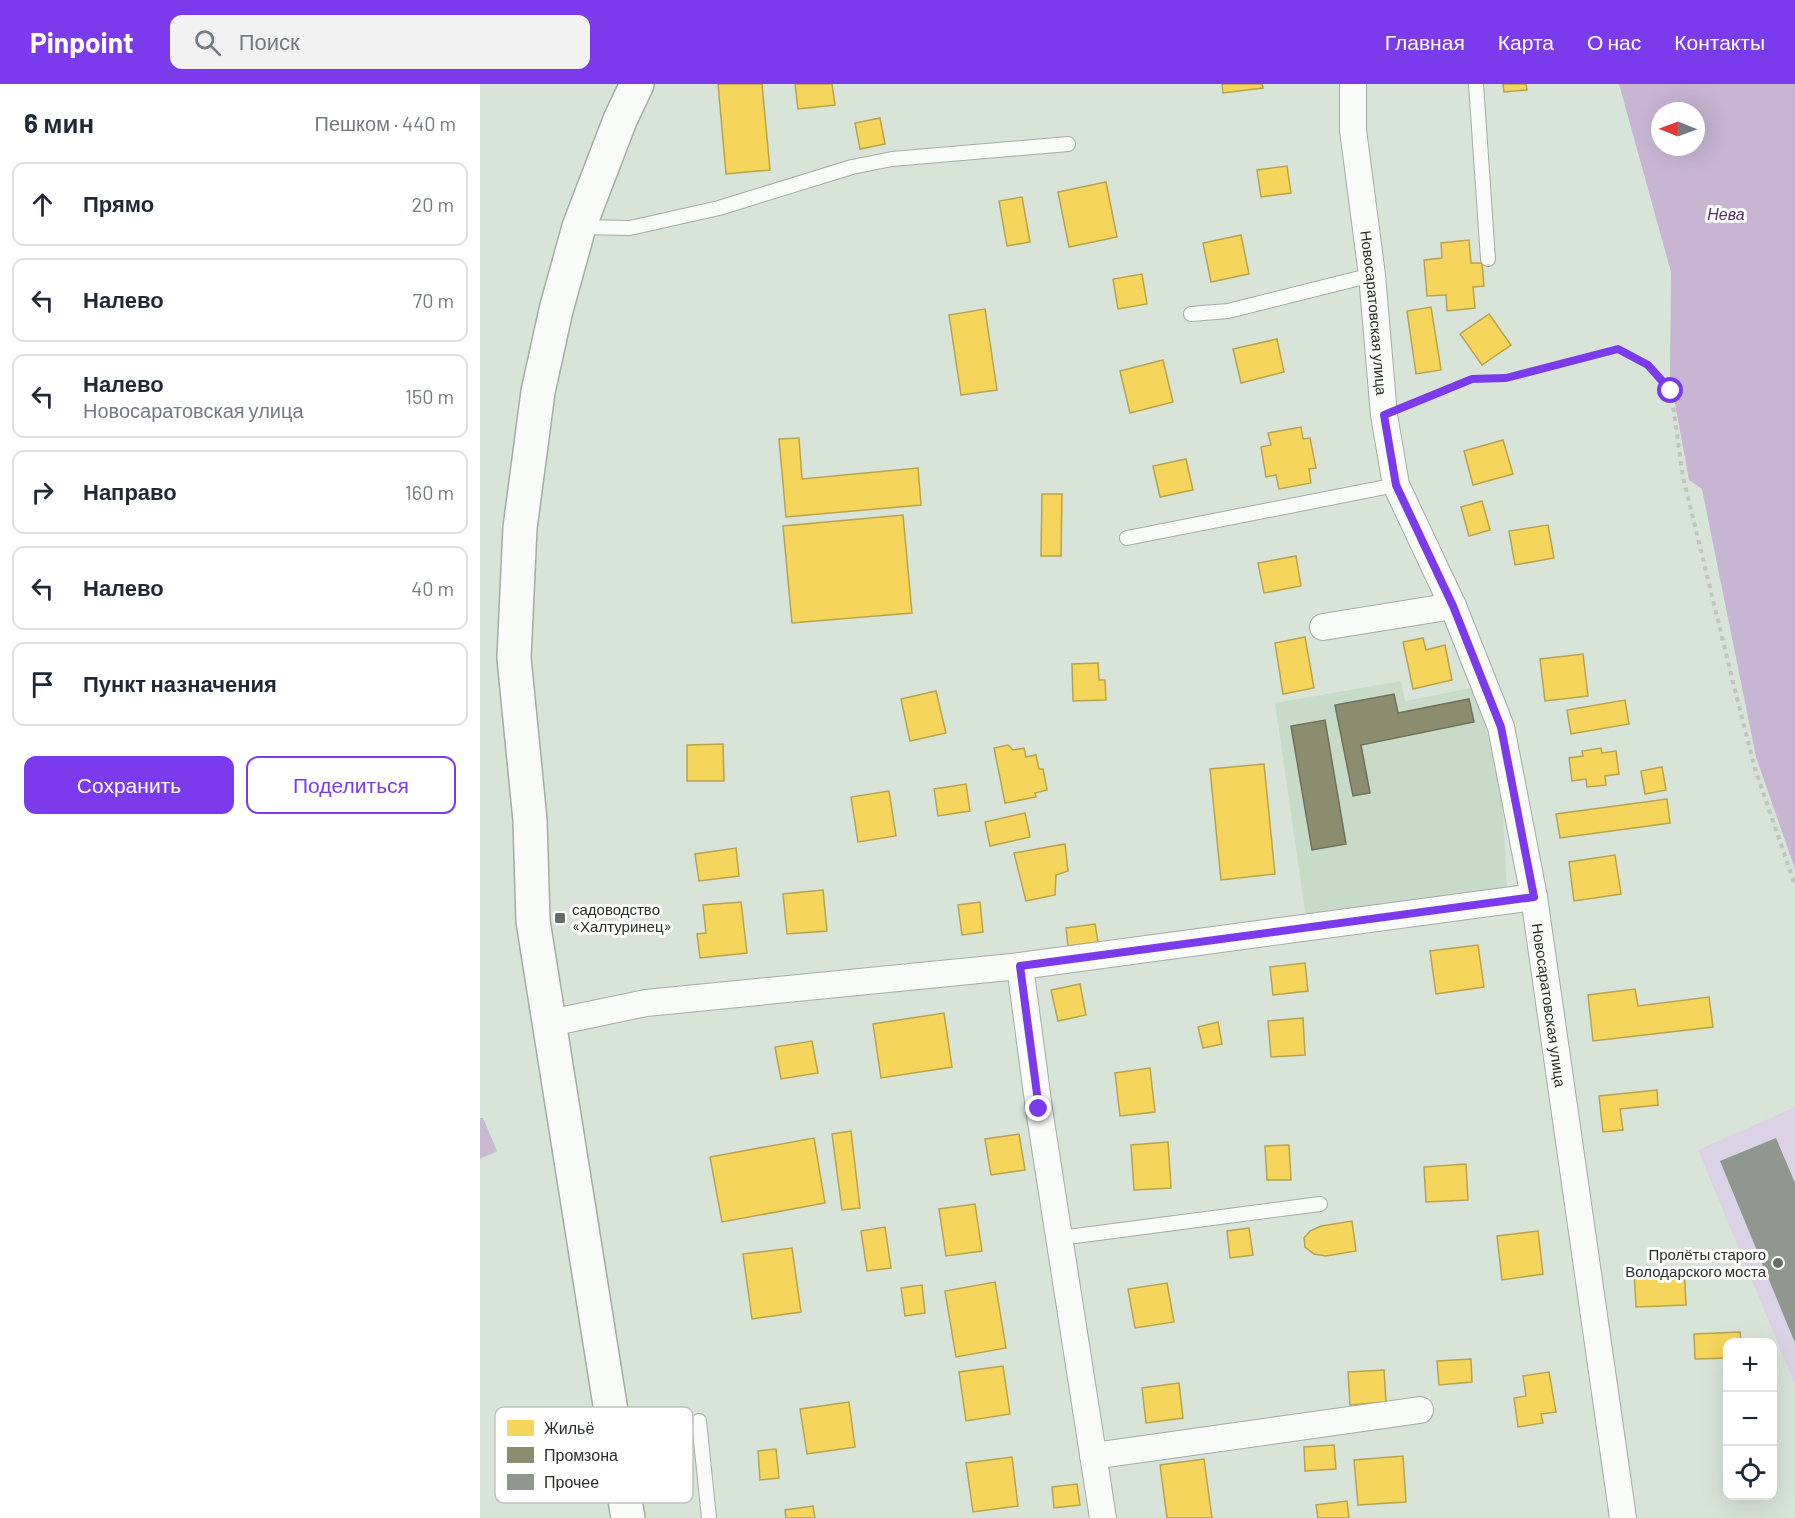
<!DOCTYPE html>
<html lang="ru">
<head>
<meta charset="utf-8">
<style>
  :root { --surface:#fff; --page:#f2f2f3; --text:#1f2937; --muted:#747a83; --line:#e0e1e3; --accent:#7c3aed }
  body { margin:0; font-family:Barlow,sans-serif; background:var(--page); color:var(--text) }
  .controls { position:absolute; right:18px; bottom:18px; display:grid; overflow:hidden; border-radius:12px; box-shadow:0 6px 24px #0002 }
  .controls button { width:54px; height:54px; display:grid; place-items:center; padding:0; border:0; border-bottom:2px solid var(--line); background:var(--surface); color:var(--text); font:30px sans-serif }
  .compass { position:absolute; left:1171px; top:18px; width:54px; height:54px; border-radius:50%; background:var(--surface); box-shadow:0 6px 24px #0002; rotate:271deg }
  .stop { position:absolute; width:18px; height:18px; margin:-14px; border:4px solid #7c3aed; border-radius:50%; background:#fff }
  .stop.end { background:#7c3aed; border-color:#fff; box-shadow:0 2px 6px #0008 }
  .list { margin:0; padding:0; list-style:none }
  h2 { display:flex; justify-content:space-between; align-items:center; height:78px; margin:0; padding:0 24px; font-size:26px }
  h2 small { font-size:20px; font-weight:400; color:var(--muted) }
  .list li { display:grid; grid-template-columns:39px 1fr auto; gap:18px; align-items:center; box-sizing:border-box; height:84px; margin:0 12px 12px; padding:0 12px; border:2px solid var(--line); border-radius:12px }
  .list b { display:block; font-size:22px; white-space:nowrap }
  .list p { margin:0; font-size:20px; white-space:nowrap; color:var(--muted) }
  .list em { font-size:20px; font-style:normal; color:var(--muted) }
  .actions { display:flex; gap:12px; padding:18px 24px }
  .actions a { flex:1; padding:14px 0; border:2px solid var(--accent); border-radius:12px; text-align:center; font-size:21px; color:var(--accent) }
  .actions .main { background:var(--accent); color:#fff }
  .icon { flex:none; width:33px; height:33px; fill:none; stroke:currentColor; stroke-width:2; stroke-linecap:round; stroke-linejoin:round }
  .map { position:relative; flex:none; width:1315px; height:1434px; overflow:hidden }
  header { display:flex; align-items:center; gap:36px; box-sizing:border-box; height:84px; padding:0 30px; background:var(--accent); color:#fff }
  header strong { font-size:28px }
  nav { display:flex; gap:33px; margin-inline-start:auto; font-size:21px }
  .search { width:420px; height:54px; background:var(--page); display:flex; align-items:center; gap:15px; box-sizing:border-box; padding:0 21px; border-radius:12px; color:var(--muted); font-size:22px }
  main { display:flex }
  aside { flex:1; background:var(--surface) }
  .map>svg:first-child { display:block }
  .built { fill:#c8dbc9 }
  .green { fill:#dcd2e5 }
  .forest { fill:#c6bbd0 }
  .water { fill:#c7b5d3; fill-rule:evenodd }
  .homes { fill:#f6d55c; stroke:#b8a34c; stroke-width:1.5 }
  .industry { fill:#8c8c6e; stroke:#6e7059; stroke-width:1.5 }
  .building { fill:#8f978f }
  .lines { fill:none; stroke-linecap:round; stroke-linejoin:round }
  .lane-casing { stroke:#a4aca4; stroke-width:16 }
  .street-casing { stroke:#a4aca4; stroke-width:28 }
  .secondary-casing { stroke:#a4aca4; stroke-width:36 }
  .path { stroke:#c1c5c1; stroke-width:4; stroke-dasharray:4.5 4.5; stroke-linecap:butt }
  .lane { stroke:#f9fbf9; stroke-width:14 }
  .street { stroke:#f9fbf9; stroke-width:26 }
  .secondary { stroke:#f9fbf9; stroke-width:33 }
  .route { stroke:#7c3aed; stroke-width:8 }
  .poi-dot { fill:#656e66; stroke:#fff; stroke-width:2 }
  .labels { text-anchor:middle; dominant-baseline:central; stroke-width:6; stroke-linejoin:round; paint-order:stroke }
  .street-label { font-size:15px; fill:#272f28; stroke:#fff }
  .poi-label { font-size:15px; fill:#272f28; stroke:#fff; text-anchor:start }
  .water-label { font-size:16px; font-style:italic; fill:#552f69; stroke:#fff }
  .key { fill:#fff; stroke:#bec1be; stroke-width:1.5 }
  .key-label { font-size:16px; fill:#272f28 }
</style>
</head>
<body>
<header>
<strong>Pinpoint</strong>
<div class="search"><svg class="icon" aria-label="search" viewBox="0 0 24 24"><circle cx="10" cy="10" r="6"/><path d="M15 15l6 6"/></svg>Поиск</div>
<nav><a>Главная</a><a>Карта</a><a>О нас</a><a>Контакты</a></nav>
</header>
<main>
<aside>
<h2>6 мин<small>Пешком · 440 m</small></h2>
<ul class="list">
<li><svg class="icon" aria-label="ahead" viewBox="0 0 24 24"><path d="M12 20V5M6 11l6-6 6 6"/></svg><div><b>Прямо</b></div><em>20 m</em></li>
<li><svg class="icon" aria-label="left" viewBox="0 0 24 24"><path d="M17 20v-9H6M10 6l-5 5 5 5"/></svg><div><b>Налево</b></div><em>70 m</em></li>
<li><svg class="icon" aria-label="left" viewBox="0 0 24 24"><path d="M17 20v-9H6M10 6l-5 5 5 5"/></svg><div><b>Налево</b><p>Новосаратовская улица</p></div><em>150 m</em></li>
<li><svg class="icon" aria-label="right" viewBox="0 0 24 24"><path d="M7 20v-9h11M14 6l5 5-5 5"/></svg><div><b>Направо</b></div><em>160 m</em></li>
<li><svg class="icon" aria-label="left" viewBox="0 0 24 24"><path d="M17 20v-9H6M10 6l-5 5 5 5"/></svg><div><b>Налево</b></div><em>40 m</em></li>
<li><svg class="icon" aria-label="arrive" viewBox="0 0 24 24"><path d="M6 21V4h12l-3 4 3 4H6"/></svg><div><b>Пункт назначения</b></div></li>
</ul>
<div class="actions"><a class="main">Сохранить</a><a>Поделиться</a></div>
</aside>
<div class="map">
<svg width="1315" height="1434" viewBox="0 0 1315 1434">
  <rect width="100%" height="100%" fill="#d9e4d9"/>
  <path class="built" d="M921,597L925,617L996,603L1022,710L1027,804L826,834L795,619Z"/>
  <path class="green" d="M1315,1023V1301L1218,1066Z"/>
  <path class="forest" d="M0,1034H3L17,1067L0,1075Z"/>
  <path class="water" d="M1139,0H1315V785L1276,673L1222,405L1209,396L1190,292L1191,188ZM1180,27H1216V63H1180Z"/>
  <g class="homes">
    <path d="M238,0H282L290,86L246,90Z"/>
    <path d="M315,0H352L355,21L318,25Z"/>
    <path d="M742,0H782L783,4L743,9Z"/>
    <path d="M1023,0H1046L1047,6L1024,8Z"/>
    <path d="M400,34L405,60L380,65L375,39Z"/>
    <path d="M807,82L811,109L781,113L777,86Z"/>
    <path d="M626,98L637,153L589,163L578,108Z"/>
    <path d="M542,113L550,158L527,162L519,117Z"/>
    <path d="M761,151L769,190L731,198L723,159Z"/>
    <path d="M989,156L991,179H1002L1004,202L993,203L995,224L967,227L966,211L947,212L944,176L962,174L961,159Z"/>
    <path d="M662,190L667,220L638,225L633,195Z"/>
    <path d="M951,223L961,286L936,290L927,227Z"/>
    <path d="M505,225L517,306L481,311L469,231Z"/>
    <path d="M1009,230L1031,261L1002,281L980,250Z"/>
    <path d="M797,255L804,288L761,299L753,265Z"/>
    <path d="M683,276L693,318L650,329L640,287Z"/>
    <path d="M821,343L823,355L830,354L836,384L829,385L831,399L799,405L796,391L786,393L781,363L791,361L788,349Z"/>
    <path d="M319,354L322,395L438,384L441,421L306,433L299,355Z"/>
    <path d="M1023,356L1033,390L993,401L984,367Z"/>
    <path d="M706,375L713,406L680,413L673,382Z"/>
    <path d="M562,410H582L581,472H561Z"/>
    <path d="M1002,417L1010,446L989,452L981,423Z"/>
    <path d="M423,431L432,529L312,539L303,442Z"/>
    <path d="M1068,441L1074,474L1035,481L1029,447Z"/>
    <path d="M816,472L821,502L784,509L778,479Z"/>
    <path d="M825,553L834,604L803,610L795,559Z"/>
    <path d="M943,554L946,566L965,561L972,596L933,605L923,558Z"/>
    <path d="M1103,570L1108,612L1065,617L1060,575Z"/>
    <path d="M618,579L619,596H625L626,616L593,617L592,580Z"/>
    <path d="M456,607L466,649L430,657L421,615Z"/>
    <path d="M1145,616L1149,640L1091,650L1087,626Z"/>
    <path d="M243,660L244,697H207V661Z"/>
    <path d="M528,661L533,666L544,664L546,673L556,671L559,685H563L567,706L555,709L556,713L525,719L514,664Z"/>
    <path d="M1121,664L1122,669L1136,667L1139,690L1125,692L1126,701L1107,703L1106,695L1092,697L1089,674L1103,672L1102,667Z"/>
    <path d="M784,680L795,790L741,796L730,685Z"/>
    <path d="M1182,683L1186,706L1165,710L1161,687Z"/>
    <path d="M486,700L490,727L458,732L454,705Z"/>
    <path d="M409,707L416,752L378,758L371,713Z"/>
    <path d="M1187,715L1190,739L1080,754L1076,730Z"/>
    <path d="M545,729L550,753L510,762L505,738Z"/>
    <path d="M585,760L588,787L576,791L575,811L546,817L534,769Z"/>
    <path d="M256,764L259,792L219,797L215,770Z"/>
    <path d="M1135,771L1141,810L1094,817L1089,778Z"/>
    <path d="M343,806L347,847L307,850L303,810Z"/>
    <path d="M261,818L267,869L220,874L217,850L226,849L223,821Z"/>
    <path d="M500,818L503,848L482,851L478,821Z"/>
    <path d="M615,840L618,858L588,862L586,844Z"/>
    <path d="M998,861L1004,903L956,910L950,867Z"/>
    <path d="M825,879L828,907L793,911L790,883Z"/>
    <path d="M600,900L606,931L578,937L571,906Z"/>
    <path d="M1155,905L1158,922L1229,913L1233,943L1113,957L1108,911Z"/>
    <path d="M464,929L472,983L401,994L393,940Z"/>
    <path d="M823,934L825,971L791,973L788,937Z"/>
    <path d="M738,938L742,960L723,964L718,943Z"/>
    <path d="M332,957L338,989L301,995L295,963Z"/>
    <path d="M670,984L675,1028L640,1032L635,989Z"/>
    <path d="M1177,1006L1178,1021L1140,1025L1143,1046L1123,1048L1119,1012Z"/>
    <path d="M371,1047L380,1124L362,1126L352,1050Z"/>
    <path d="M539,1050L545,1086L511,1091L505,1055Z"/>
    <path d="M334,1054L345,1119L242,1138L230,1073Z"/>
    <path d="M688,1058L691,1104L654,1106L651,1061Z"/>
    <path d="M809,1061L811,1096H787L785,1062Z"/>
    <path d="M986,1080L988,1116L946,1118L944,1083Z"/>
    <path d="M495,1120L502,1167L466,1172L459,1125Z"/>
    <path d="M872,1137L876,1167L846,1172L834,1170L825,1163L824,1154L830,1147L841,1142Z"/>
    <path d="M405,1143L411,1184L387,1187L381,1147Z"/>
    <path d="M769,1144L773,1171L750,1174L747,1147Z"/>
    <path d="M1058,1147L1063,1190L1022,1196L1017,1152Z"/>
    <path d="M312,1164L321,1228L272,1235L263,1170Z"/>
    <path d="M1204,1183L1206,1221L1156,1223L1154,1185Z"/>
    <path d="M515,1198L526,1264L476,1273L465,1207Z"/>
    <path d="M687,1199L694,1238L655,1244L648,1205Z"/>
    <path d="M442,1201L445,1229L425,1232L421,1204Z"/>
    <path d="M1260,1248L1261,1258H1248V1274L1215,1275L1214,1250Z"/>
    <path d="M991,1275L992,1298L959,1301L957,1277Z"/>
    <path d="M523,1282L530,1330L486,1337L479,1288Z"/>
    <path d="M904,1286L906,1318L870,1321L868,1288Z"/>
    <path d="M1069,1288L1076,1328L1061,1330L1063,1339L1038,1343L1034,1314L1046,1312L1043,1292Z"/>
    <path d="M699,1299L703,1334L666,1339L662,1304Z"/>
    <path d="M369,1318L375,1363L327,1370L320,1325Z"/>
    <path d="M854,1361L856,1385L825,1387L824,1363Z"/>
    <path d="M296,1365L299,1394L280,1396L278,1367Z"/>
    <path d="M923,1372L926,1418L878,1421L874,1376Z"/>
    <path d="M532,1373L538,1422L493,1428L486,1379Z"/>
    <path d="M724,1375L732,1434H687L680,1381Z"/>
    <path d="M597,1400L600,1421L574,1424L572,1403Z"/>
    <path d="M867,1417L869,1434H838L836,1421Z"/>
    <path d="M333,1422L335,1434H306L305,1426Z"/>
  </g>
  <g class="industry">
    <path d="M914,610L918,629L989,615L994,638L881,661L890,709L873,712L855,621Z"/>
    <path d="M845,636L866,760L832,766L811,642Z"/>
  </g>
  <path class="building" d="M1296,1054L1315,1099V1259L1240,1077Z"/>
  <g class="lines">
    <g class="lane-casing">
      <g id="lane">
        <path d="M996,0L1008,175"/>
        <path d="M99,143L150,144L239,124L372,83L412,75L588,60"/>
        <path d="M711,230L748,227L892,191"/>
        <path d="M647,454L916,401"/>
        <path d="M580,1154L840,1120"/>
        <path d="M219,1337L229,1434"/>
      </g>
    </g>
    <g class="street-casing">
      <g id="street">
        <path id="s1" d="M873,0V46L892,191L904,331L916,401L973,522L1021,643L1054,813L1143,1434"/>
        <path d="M843,543L973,522"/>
        <path d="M540,882L559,1025L623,1434"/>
        <path d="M70,939L166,919L540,882L1054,813"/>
        <path d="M613,1372L940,1326"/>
      </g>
    </g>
    <g class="secondary-casing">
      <path id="secondary" d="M148,1434L53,837L50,736L34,574L40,444L58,308L76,226L99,143L140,36L157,0"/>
    </g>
    <path class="path" d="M926,321L992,295L1026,294L1138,265L1168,281L1191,307L1203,393L1253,598L1275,685L1315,801"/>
    <use href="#lane" class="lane"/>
    <use href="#street" class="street"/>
    <use href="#secondary" class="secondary"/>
  </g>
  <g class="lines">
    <path class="route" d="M559,1025L540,882L1054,813L1021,643L973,522L916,401L904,331L992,295L1026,294L1138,265L1168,281L1191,307"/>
  </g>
  <g class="poi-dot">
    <rect x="74" y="828" width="12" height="12" rx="3"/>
    <circle cx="1298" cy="1179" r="6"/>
  </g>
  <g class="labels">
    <g class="street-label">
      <text stroke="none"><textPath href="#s1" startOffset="230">Новосаратовская улица</textPath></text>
      <text stroke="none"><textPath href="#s1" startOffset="950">Новосаратовская улица</textPath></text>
    </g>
    <g class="poi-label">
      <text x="92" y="825">садоводство<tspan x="92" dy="17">«Халтуринец»</tspan></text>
      <text x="1286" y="1170" text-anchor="end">Пролёты старого<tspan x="1286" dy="17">Володарского моста</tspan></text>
    </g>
    <g class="water-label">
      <text x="1246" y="129">Нева</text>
    </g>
  </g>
  <rect x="15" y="1323" width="198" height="96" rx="9" class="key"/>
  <rect x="27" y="1336" width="27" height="16" fill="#f6d55c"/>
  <rect x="27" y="1363" width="27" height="16" fill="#8c8c6e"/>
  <rect x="27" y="1390" width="27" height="16" fill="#8f978f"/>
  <g class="key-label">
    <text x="64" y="1350">Жильё</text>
    <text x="64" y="1377">Промзона</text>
    <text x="64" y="1404">Прочее</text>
  </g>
</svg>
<div class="controls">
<button>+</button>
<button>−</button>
<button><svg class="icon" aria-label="locate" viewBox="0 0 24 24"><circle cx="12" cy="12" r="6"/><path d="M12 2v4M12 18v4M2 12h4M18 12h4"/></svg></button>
</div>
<svg class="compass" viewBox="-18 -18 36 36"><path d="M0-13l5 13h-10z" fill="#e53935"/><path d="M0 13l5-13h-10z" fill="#747a83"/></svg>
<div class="stop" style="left:1191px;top:307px"></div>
<div class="stop end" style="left:559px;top:1025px"></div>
</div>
</main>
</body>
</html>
